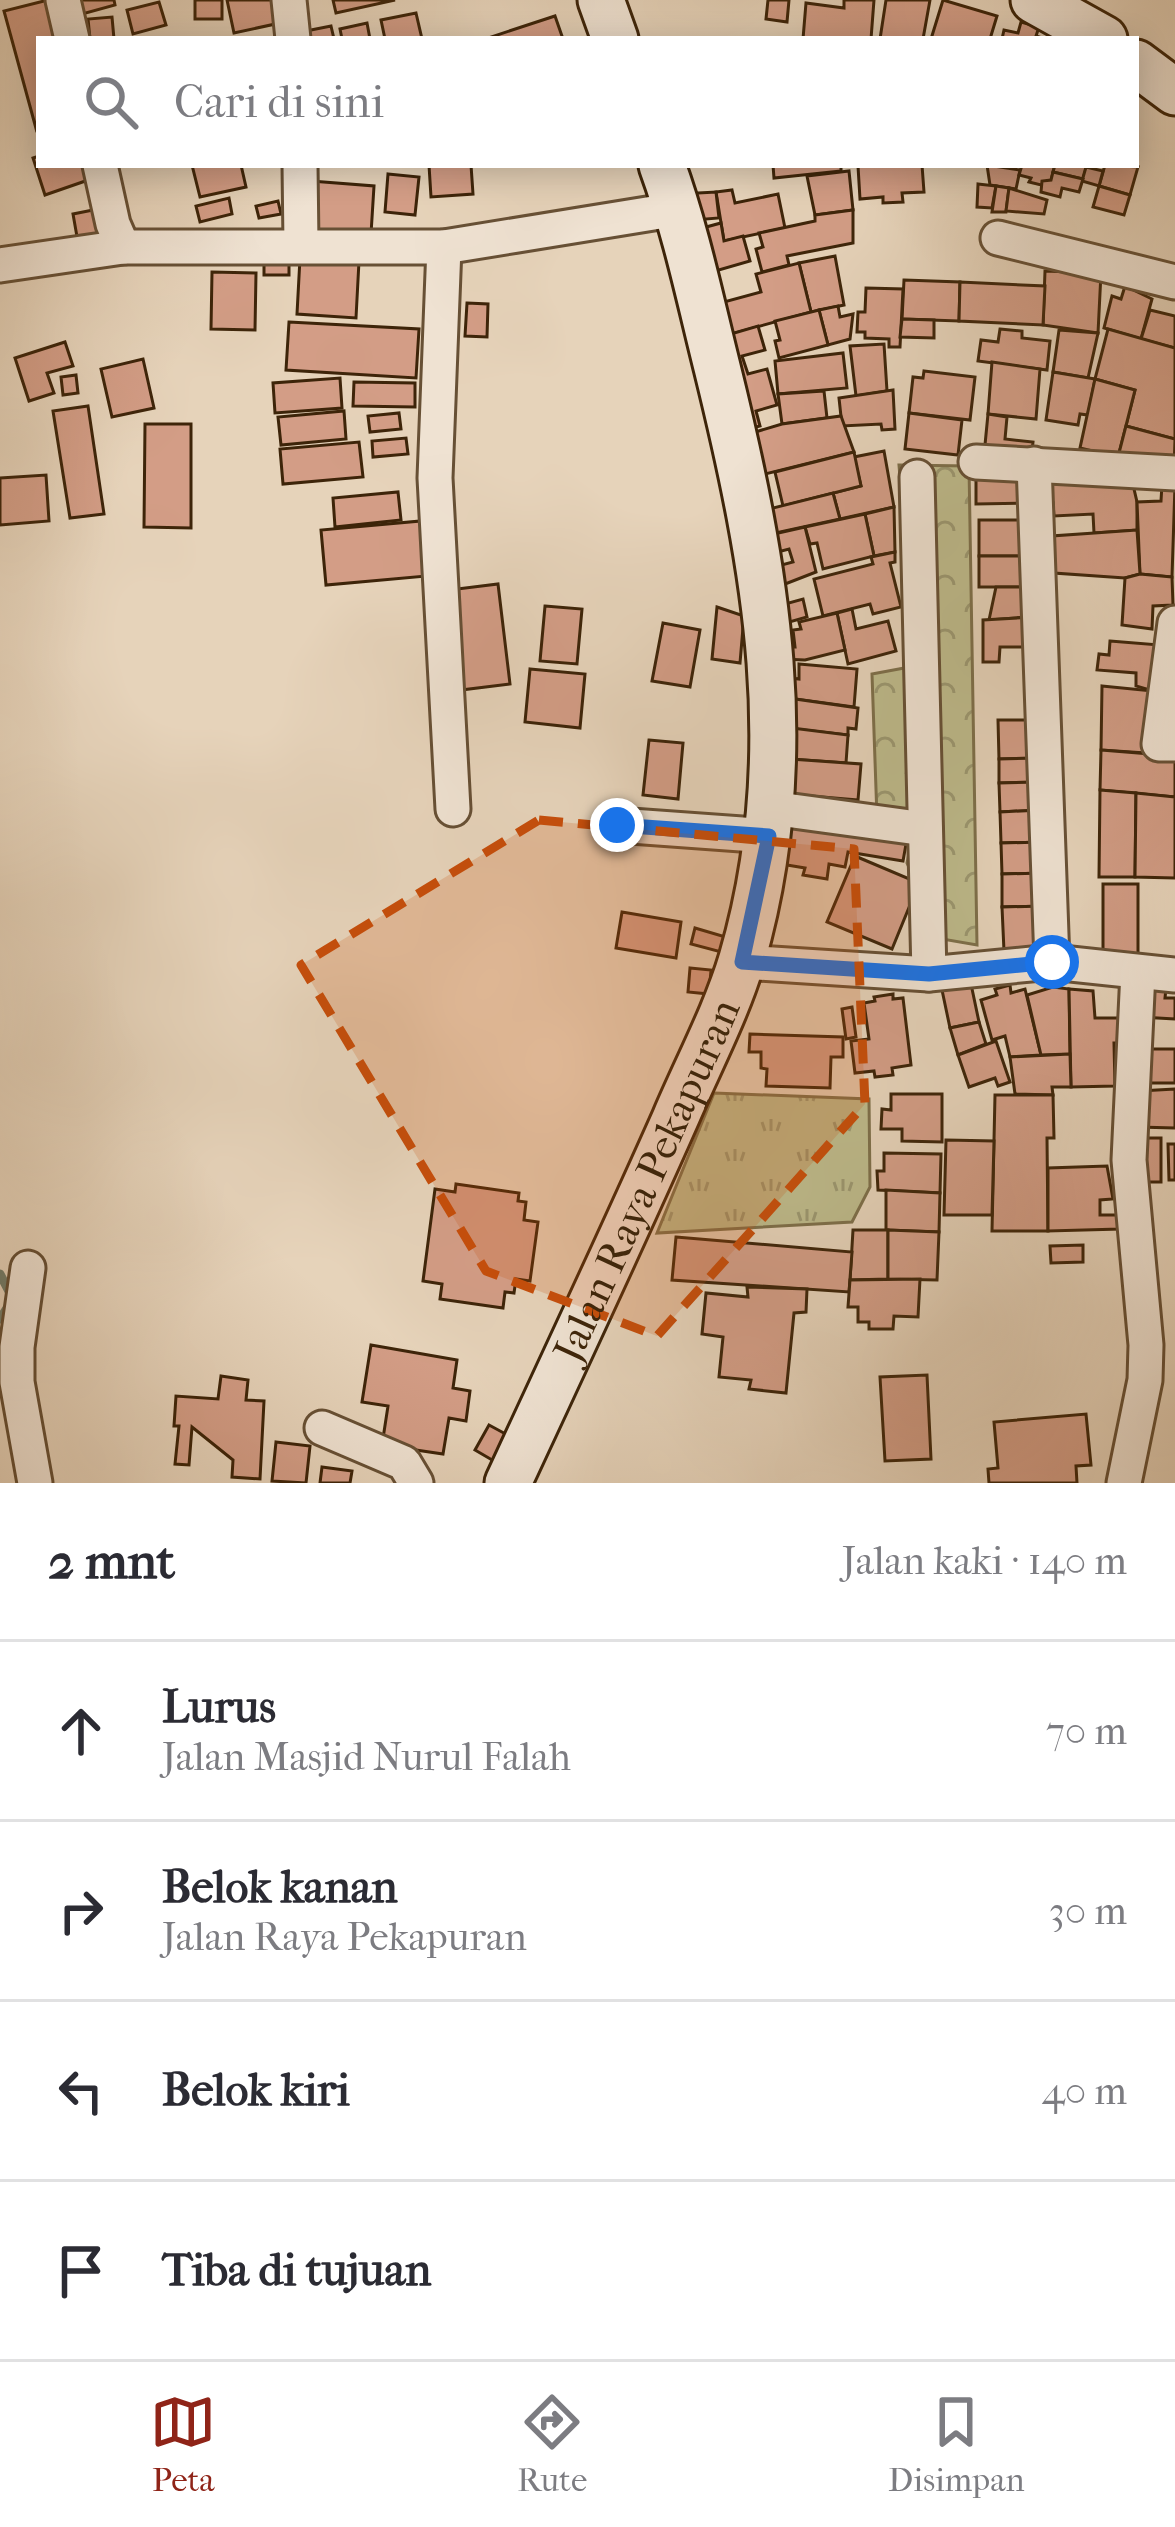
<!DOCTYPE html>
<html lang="id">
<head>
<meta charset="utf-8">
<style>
  :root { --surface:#fff; --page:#f2f2f3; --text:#2b2b33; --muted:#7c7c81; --line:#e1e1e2; --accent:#8f2418 }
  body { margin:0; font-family:"IM FELL French Canon",serif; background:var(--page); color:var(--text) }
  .stop { position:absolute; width:36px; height:36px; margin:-27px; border:9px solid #1a73e8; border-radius:50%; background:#fff }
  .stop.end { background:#1a73e8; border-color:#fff; box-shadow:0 3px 12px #0008 }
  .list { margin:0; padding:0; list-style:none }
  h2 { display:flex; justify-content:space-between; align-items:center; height:156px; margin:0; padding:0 48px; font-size:51px }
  h2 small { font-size:39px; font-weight:400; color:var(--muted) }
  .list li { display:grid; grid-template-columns:78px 1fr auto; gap:36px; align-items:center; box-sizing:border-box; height:180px; padding:0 48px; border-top:3px solid var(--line) }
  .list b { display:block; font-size:45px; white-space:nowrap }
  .list p { margin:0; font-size:39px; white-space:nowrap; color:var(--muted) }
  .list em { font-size:39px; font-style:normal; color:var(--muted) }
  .icon { flex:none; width:66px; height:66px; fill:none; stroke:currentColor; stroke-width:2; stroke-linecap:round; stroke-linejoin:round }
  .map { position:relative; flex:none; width:1175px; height:1483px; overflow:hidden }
  .search { position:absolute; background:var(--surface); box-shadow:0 6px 30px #0003; left:36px; right:36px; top:36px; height:132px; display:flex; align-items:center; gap:30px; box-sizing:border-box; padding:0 42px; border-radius:0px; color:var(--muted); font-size:45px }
  .sheet { height:876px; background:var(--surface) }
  nav { display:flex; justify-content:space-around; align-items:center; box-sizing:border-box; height:168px; border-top:3px solid var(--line); background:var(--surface); font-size:33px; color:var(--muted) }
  nav a { display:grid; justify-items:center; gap:6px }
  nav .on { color:var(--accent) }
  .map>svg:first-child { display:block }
  .grass { fill:url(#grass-tufts); stroke:#7d6f4a; stroke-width:3 }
  .forest { fill:url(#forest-crowns); stroke:#7d6f4a; stroke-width:3 }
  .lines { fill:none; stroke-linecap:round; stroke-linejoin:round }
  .stream { stroke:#737d6b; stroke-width:9 }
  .building { fill:#d39d86; stroke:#3d2409; stroke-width:3 }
  .street-casing { stroke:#675035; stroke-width:39 }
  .secondary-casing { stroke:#3d2409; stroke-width:51 }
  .street { stroke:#efe2d2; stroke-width:33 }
  .secondary { stroke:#efe2d2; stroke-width:45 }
  .route { stroke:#1a73e8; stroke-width:15 }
  .marked { fill:#c64e0b; fill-opacity:0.2; stroke:#c64e0b; stroke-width:9; stroke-dasharray:24 15; stroke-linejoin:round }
  .labels { text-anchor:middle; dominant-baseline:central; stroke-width:9; stroke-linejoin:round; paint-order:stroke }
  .street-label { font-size:42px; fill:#3d2409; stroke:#efe2d2 }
</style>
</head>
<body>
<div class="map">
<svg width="1175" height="1483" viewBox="0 0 1175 1483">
  <defs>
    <pattern id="grass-tufts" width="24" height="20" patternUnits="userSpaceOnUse" patternTransform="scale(3)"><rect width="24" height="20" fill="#bdba8b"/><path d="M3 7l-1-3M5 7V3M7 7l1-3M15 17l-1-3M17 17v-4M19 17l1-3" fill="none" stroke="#9b9770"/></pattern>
    <pattern id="forest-crowns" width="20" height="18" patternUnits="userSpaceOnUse" patternTransform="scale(3)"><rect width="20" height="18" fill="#bdba8b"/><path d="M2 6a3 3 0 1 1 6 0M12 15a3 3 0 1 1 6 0" fill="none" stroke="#9b9770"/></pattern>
  </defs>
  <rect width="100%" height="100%" fill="#e6d3ba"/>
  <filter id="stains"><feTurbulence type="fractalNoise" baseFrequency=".00167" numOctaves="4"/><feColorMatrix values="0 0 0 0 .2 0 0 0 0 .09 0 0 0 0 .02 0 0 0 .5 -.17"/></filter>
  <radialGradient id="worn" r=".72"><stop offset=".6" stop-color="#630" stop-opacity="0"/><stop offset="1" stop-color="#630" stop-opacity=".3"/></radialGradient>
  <path class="grass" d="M714,1093L869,1099L870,1187L852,1222L657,1233Z"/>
  <path class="forest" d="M899,465L969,466L977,945L942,939L907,863L914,829L877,818L872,674L915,666Z"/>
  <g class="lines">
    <path class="stream" d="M0,1274L13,1299L0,1319"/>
  </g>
  <g class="building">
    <path d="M48,0L59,39H39L37,132L4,11Z"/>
    <path d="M70,0H114L115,5L75,16Z"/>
    <rect x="195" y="0" width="27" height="19"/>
    <path d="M227,0H284L289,21L234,33Z"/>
    <path d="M333,0H395L336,13Z"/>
    <path d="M768,0H789L787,22L766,19Z"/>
    <path d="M844,0H874L871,39H803L806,3L844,8Z"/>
    <path d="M886,0H930L923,39H880Z"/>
    <path d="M943,0L997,16L990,39H931Z"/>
    <path d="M159,2L166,25L133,34L127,10Z"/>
    <path d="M416,13L422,39H385L381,20Z"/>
    <path d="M555,16L563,39H488V38Z"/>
    <path d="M112,17L114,39H90L88,19Z"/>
    <path d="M1021,22L1039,27L1036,36L1045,39H1002L1004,30L1018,33Z"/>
    <path d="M367,23L370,39H342L340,29Z"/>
    <path d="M331,26L334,39H297L296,33Z"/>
    <path d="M39,156V165H89L94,178L45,195L33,158Z"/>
    <path d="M192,165H241L246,187L200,197Z"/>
    <path d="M429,165H471L473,194L431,197Z"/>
    <path d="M773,165H841V171L774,178Z"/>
    <path d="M922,165L924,192L902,193L903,202L883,203V197L860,199L858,166Z"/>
    <path d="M987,165L1020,170L1016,189L990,185Z"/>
    <path d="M1022,165H1055L1051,180L1041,185L1029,182L1031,178L1019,175Z"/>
    <path d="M1055,165H1087L1083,179L1053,172Z"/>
    <path d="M1105,165L1138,167L1130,195L1099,186Z"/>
    <path d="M1086,167L1103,171L1099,186L1082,181Z"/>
    <path d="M849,171L853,210L815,215L807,176Z"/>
    <path d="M1053,172L1083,179L1079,192L1062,188L1060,197L1041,192L1042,181L1051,180Z"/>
    <path d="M388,174L419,177L415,215L385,212Z"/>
    <path d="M311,181L374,186L371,234L307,229Z"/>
    <path d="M978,184L996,186L992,208L977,207Z"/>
    <path d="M996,186L1009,188L1006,212H992Z"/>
    <path d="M1099,186L1130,195L1124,215L1093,207Z"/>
    <path d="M1009,188L1047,200L1044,214L1006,211Z"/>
    <path d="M732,190L735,203L778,194L785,228L724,241L716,192Z"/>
    <path d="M716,192L719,218L682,221L680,194Z"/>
    <path d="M229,198L232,214L200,222L196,206Z"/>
    <path d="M278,201L281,214L259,218L256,206Z"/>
    <path d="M103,208L109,243L79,248L73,214Z"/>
    <path d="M853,210V243L787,256L789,265L762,272L756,249L763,247L759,233L815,221V215Z"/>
    <path d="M721,223L724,241L743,236L750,261L705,274L684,233Z"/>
    <path d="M264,246L289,247V275H264Z"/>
    <path d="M835,256L844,305L811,312L799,263Z"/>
    <path d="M300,258L359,261L356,318L297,314Z"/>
    <path d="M799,263L811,312L717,338L709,306L761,292L756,274Z"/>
    <path d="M1045,271L1101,273L1098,333L1043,325Z"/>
    <path d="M212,272L256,273L255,330L211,329Z"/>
    <path d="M904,280L960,282L959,321L902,319Z"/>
    <path d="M960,282L1045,286L1043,325L959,321Z"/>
    <path d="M1125,286L1152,299L1141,339L1104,328L1112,296L1121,299Z"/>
    <path d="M866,288L903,289L900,347H889V339L865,338V332H857L858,312H865Z"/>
    <path d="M467,303L488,304L487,337L465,336Z"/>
    <path d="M838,306L840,317L853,314L850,339L828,345L819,310Z"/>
    <path d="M819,310L828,345L779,358L775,341L780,340L775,321Z"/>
    <path d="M1150,310L1175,316V348L1141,339Z"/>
    <path d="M902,319L934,320V338L900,337Z"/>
    <path d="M289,322L419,329L416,378L286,370Z"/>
    <path d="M758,326L765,350L742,356L748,374L767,369L777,405L756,411L760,426L742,431L717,338Z"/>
    <path d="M1000,329L1022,331V338L1050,341L1047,370L978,361L981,340L998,342Z"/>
    <path d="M1108,329L1175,348V439L1126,426L1135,390L1095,379Z"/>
    <path d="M1059,330L1098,333L1088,378L1053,372Z"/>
    <path d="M65,342L73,366L47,373L54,393L29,401L15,358Z"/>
    <path d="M884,344L887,391L856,396L850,346Z"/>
    <path d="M843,353L847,388L778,394L775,361Z"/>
    <path d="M143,359L154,408L112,417L101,369Z"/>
    <path d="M992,362L1040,369L1036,419L988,414Z"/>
    <path d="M924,371L975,377L970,420L909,413L913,377L923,378Z"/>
    <path d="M1053,372L1095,379L1088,415L1080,414L1078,425L1046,420Z"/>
    <path d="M76,375L78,393L63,395L61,377Z"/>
    <path d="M340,378L342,408L275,413L273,383Z"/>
    <path d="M1095,379L1135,390L1118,457L1080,448Z"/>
    <path d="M354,382L415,383V407L353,406Z"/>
    <path d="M893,390L895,429L882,430L881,424L842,426L839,398Z"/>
    <path d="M824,391L827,418L782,424L778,394Z"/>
    <path d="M88,406L104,514L70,518L53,411Z"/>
    <path d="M344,411L346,439L281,445L278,417Z"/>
    <path d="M399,413L401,429L370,432L368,416Z"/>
    <path d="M909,413L962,420L958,455L905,449Z"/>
    <path d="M988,414L1007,417L1005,439L1033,442L1031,460L984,455Z"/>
    <path d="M841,416L854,452L753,477L742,436L782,424Z"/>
    <path d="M145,424H191V528L144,527Z"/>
    <path d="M1126,426L1175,439L1174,470L1118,457Z"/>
    <path d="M406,438L408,454L373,457L372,441Z"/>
    <path d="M359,442L363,477L283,484L280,449Z"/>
    <path d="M884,451L894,507L840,519L833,493L861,486L854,457Z"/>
    <path d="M854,452L861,486L783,506L775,472Z"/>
    <path d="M46,475L49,521L0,525V478Z"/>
    <path d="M1029,476V503L976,504V477Z"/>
    <path d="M1131,476L1137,502V530L1094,533L1093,514L1054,516L1053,503L1046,504L1045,484Z"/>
    <path d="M1162,484L1175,485L1172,577L1140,574L1137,502L1161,501Z"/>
    <path d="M398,492L401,520L335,527L333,498Z"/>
    <path d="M833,493L840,519L771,534L765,510Z"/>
    <path d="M894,507L895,552L874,556L865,514Z"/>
    <path d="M865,514L874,556L823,569L817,543L810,544L805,527Z"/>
    <rect x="979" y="520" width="43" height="36"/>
    <path d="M421,521L427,576L326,585L321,530Z"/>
    <path d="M805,527L816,572L775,588L770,568L793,562L789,549L770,554L765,536Z"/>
    <path d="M1137,530L1140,574L1125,578L1054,573L1052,536Z"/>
    <path d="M895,552V562L890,563L901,607L873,614L870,604L823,616L814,579L873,564L871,557Z"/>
    <rect x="979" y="556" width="54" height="31"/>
    <path d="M1140,574L1172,577L1173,605L1153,606L1152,629L1122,625L1125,578Z"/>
    <path d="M498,584L510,684L461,690L449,590Z"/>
    <path d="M996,587H1033L1026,617L989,620Z"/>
    <path d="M803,599L807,617L779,625L774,607Z"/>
    <path d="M545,606L582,609L577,664L540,661Z"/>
    <path d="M717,607L744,616L740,663L712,659Z"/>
    <path d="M852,609L856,629L888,621L896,651L848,664L837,613Z"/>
    <path d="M837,613L845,650L805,660L782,659L783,647H795L793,630L801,629L799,622Z"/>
    <path d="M1035,617L1034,647H1000L999,662H983V620Z"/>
    <path d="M663,623L700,630L690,687L652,681Z"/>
    <path d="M1110,641L1160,645L1153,691L1136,686V673L1097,670L1099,654L1109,655Z"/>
    <path d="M799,664L857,669L854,707L788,698L790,678L799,679Z"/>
    <path d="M530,669L585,674L580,728L525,722Z"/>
    <path d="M1102,686L1153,691L1146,753L1101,750Z"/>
    <path d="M788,698L858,708L856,729L848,728V735L786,728Z"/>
    <path d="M998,720H1039L1040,758L999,759Z"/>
    <path d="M792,728L848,735L846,763L790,759Z"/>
    <path d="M649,740L683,743L678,799L643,795Z"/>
    <path d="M1101,750L1175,756V797L1100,790Z"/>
    <path d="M1040,758L1041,782L999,783V759Z"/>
    <path d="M790,759L861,764L858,800L787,794Z"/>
    <path d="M1041,782V810L1000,812L999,783Z"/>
    <path d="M1100,790L1136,793L1135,877H1099Z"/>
    <path d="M1136,793L1175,797V878L1135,877Z"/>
    <path d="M1041,810L1042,842L1001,843L1000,812Z"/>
    <path d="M784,812L908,833L903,861L848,852L845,867L829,864L827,879L803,875L805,868L775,863Z"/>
    <path d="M1042,842L1043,873L1002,874L1001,843Z"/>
    <path d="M855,856L919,883L892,949L827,922Z"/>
    <path d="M1043,873L1044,906L1002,907V874Z"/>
    <rect x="1103" y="884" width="35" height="74"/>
    <path d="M1044,906L1045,950L1004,951L1002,907Z"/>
    <path d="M622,912L681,922L676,958L616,948Z"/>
    <path d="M695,928L729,938L725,953L691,944Z"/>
    <path d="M690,968L711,970L709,994L688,992Z"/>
    <path d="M1143,978L1167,979L1165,998H1175V1019L1141,1017Z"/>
    <path d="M971,984L979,1022L950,1028L942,990Z"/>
    <path d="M1010,985L1011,993L1025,989L1041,1055L1010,1057L1005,1036L992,1040L981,1000L997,995L995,989Z"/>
    <path d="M1053,987L1069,989L1070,1054L1041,1055L1027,995Z"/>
    <path d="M1069,989L1093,991L1095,1018H1119L1120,1043H1114L1115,1086L1071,1087Z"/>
    <path d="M893,994V999L903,998L911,1065L892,1068L893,1075L875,1077L874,1071L855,1073L851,1041L869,1039L864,1003L875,1001L874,997Z"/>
    <path d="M852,1007L856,1037L846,1039L842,1009Z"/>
    <path d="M979,1022L986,1044L958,1055L950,1028Z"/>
    <path d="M750,1034L843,1037V1057H831L830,1088L766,1086L767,1069L761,1068V1052H749Z"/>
    <path d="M996,1041L1010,1082L998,1086L995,1078L969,1087L958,1055Z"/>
    <path d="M1144,1049H1175V1083H1145Z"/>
    <path d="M1070,1054L1071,1087H1052L1053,1095L1015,1094L1010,1057Z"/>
    <path d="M1175,1089V1128L1138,1127L1140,1091Z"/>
    <path d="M891,1094H942V1142L902,1141V1129H881L882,1109L891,1110Z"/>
    <path d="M995,1095H1053L1054,1138H1047L1048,1231H992Z"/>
    <path d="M1137,1138H1161V1182H1138Z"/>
    <path d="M946,1140L994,1141L992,1215H944Z"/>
    <path d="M1168,1144H1175V1180H1169Z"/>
    <path d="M884,1153L941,1154L940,1193L878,1190L877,1171H884Z"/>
    <path d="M1107,1166L1113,1199L1100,1200V1215H1120V1229L1048,1231V1168Z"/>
    <path d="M456,1184L519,1193L518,1201L526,1202L524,1220L538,1222L530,1281L516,1279L514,1293L505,1292L503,1308L440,1299L442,1284L423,1281L435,1189L455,1192Z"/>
    <path d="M886,1190L940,1193L939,1232L886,1230Z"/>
    <path d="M853,1230H888V1279L850,1280Z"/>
    <path d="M888,1230L939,1232L937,1280L888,1279Z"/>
    <path d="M676,1237L852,1252L849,1292L672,1280Z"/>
    <path d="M1083,1245V1262L1051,1263L1050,1246Z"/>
    <path d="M920,1279L918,1317L894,1316L893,1329H869V1322H858V1307H848L850,1280Z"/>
    <path d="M747,1287L807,1289L806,1312L794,1313L786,1393L749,1389L751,1380L719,1377L723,1337L702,1334L706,1293L748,1297Z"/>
    <path d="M371,1345L457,1360L453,1388L470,1391L466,1421L449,1418L443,1454L382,1445L388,1406L362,1402Z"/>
    <path d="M927,1375L931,1459L885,1461L880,1377Z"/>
    <path d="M221,1376L248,1380L246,1400L264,1401L260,1479L232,1477L233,1460L192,1427L189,1465L175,1464L179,1426H174L176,1396L218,1399Z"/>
    <path d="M1086,1414L1091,1465L1076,1466L1077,1483H989L988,1469L998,1468L994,1422Z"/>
    <path d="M489,1425L513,1438L499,1464L475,1450Z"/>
    <path d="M276,1442L310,1446L306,1483L272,1481Z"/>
    <path d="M322,1467L352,1471L350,1483H320Z"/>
  </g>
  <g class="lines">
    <g class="street-casing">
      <g id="street">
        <path d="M63,0L72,39"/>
        <path d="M289,0L293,39"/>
        <path d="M100,165L113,224L123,247"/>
        <path d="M300,165L301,244"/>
        <path d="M998,238L1175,282"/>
        <path d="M444,247L435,478L453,809"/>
        <path d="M0,265L123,247H444L678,209"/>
        <path d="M976,462L1175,473"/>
        <path d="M1034,464L1052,962"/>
        <path d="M917,477L929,974"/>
        <path d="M1175,623L1159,744H1175"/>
        <path d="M771,808L925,829"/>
        <path d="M617,825L769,836"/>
        <path d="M742,962L929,974L1052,962L1175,975"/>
        <path d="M28,1268L17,1347V1382L35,1483"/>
        <path d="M322,1428L404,1463L416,1483"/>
        <path d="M1124,1483L1145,1380L1146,1345L1129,1160L1138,972"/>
      </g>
    </g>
    <g class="secondary-casing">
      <g id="secondary">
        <path d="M601,0L615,39"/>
        <path d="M1034,0L1104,39"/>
        <path d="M1136,63L1175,92"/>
        <path id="s1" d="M508,1483C564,1362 621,1241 675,1119C697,1067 726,1013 742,959C801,757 766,566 717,367C700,299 686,231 662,165"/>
      </g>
    </g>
    <use href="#street" class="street"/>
    <use href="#secondary" class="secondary"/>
  </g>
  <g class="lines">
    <path class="route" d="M617,825L769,836L742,962L929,974L1052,962"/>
  </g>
  <path class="marked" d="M539,820L854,849L865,1104L657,1336L486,1271L301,965Z"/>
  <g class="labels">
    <g class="street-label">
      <text stroke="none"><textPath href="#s1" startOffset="333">Jalan Raya Pekapuran</textPath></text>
    </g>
  </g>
  <rect width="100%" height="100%" filter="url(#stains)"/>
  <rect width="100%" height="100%" fill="url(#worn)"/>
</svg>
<div class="stop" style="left:1052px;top:962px"></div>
<div class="stop end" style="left:617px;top:825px"></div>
<div class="search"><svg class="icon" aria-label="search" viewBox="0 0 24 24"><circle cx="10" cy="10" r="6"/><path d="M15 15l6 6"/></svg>Cari di sini</div>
</div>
<section class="sheet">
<h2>2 mnt<small>Jalan kaki · 140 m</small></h2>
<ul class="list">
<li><svg class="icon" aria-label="ahead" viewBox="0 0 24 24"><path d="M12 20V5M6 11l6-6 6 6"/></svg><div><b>Lurus</b><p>Jalan Masjid Nurul Falah</p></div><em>70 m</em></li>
<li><svg class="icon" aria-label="right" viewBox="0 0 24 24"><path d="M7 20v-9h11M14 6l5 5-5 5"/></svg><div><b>Belok kanan</b><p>Jalan Raya Pekapuran</p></div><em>30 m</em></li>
<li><svg class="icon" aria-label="left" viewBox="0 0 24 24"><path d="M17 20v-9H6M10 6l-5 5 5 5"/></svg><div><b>Belok kiri</b></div><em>40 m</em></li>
<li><svg class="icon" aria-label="arrive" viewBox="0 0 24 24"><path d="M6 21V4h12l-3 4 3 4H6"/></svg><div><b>Tiba di tujuan</b></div></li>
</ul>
</section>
<nav>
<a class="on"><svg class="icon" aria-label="map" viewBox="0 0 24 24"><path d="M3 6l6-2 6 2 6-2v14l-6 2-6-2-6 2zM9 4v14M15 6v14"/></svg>Peta</a>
<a><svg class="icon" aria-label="directions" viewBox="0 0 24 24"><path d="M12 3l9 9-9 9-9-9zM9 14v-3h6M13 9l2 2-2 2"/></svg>Rute</a>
<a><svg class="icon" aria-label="saved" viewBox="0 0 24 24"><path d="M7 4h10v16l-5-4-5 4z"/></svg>Disimpan</a>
</nav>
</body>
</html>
